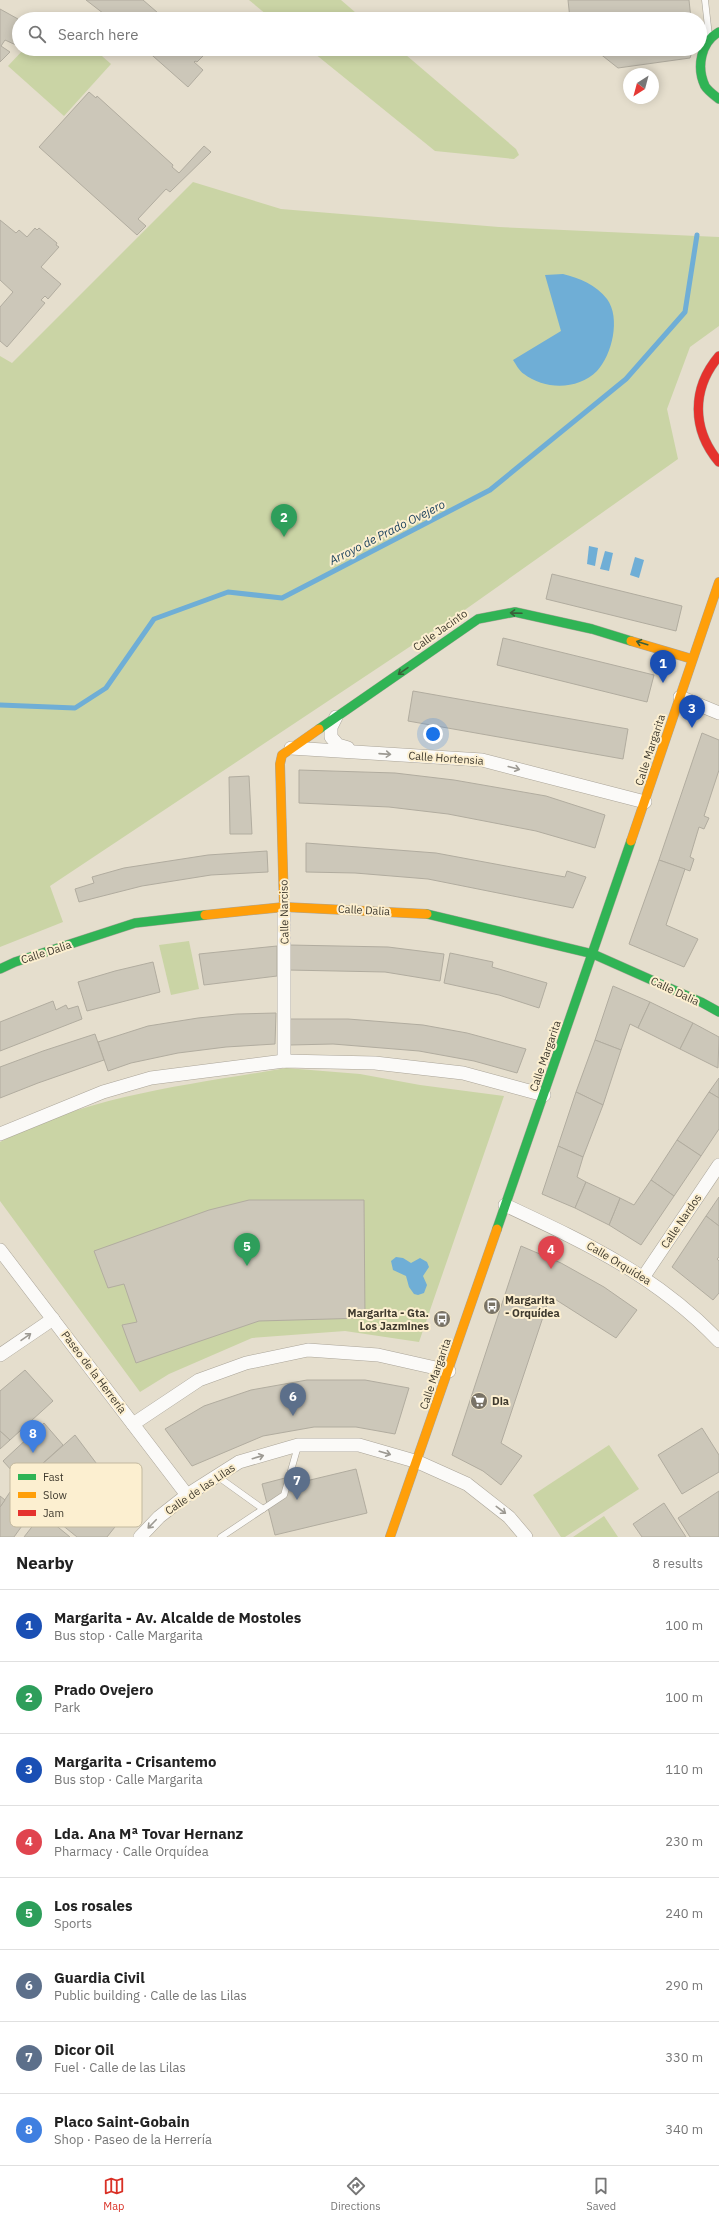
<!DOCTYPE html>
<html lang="en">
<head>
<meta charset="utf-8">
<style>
  :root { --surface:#fff; --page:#f6f6f6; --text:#222; --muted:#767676; --line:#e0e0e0; --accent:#d93025 }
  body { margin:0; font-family:"IBM Plex Sans",sans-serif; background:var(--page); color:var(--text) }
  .compass { position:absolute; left:623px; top:68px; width:36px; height:36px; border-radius:50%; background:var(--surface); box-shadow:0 2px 10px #0003; rotate:216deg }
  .you { position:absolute; left:433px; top:734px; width:14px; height:14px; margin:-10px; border:3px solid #fff; border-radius:50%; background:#1a73e8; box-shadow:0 0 0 6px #1a73e833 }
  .badge { display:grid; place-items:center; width:26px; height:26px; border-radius:50%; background:var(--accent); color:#fff; font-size:13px; font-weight:700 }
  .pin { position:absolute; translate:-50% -33px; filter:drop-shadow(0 1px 2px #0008) }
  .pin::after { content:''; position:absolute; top:21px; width:14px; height:12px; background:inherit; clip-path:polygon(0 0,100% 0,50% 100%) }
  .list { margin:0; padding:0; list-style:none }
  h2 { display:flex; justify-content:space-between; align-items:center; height:52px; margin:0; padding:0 16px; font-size:17px }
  h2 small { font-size:13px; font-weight:400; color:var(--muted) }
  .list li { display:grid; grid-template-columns:26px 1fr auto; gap:12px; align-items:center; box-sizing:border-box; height:72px; padding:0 16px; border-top:1px solid var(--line) }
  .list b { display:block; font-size:15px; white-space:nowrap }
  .list p { margin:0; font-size:13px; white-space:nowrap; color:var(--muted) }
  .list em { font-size:13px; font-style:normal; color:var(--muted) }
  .icon { flex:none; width:22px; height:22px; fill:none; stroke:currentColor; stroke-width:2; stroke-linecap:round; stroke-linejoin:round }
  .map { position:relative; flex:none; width:719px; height:1537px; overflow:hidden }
  .search { position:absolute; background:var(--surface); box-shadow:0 2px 10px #0003; left:12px; right:12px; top:12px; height:44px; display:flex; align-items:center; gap:10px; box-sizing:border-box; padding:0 14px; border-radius:22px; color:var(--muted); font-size:15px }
  .sheet { height:628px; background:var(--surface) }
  nav { display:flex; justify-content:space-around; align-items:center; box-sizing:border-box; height:56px; border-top:1px solid var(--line); background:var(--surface); font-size:11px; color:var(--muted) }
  nav a { display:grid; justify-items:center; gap:2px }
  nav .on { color:var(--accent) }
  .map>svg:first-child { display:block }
  .green { fill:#cad4a5 }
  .water { fill:#6faed6 }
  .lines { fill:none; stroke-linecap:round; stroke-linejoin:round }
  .stream { stroke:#6faed6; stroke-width:5 }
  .building { fill:#ccc7b9; stroke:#b1ac9f }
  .lane-casing { stroke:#aaa498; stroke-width:7 }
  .street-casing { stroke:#aaa498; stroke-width:14 }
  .fast-casing { stroke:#aaa498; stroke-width:10 }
  .slow-casing { stroke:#aaa498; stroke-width:10 }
  .jam-casing { stroke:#aaa498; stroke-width:10 }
  .lane { stroke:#fbfaf8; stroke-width:6 }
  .street { stroke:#fbfaf8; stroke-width:13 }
  .fast { stroke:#30b455; stroke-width:9 }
  .slow { stroke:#ff9f0a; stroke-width:9 }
  .jam { stroke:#e5322d; stroke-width:9 }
  .oneway { stroke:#3a5f3a }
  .oneway2 { stroke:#9d9a93 }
  .labels { text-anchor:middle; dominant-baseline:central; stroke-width:4; stroke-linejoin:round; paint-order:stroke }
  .street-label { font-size:11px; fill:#3f3a2e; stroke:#fcefd0 }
  .poi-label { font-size:11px; font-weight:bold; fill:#3f3a2e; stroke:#fcefd0; text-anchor:start }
  .water-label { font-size:12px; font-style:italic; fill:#1d435e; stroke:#fcefd0 }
  .key { fill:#fcefd0; stroke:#c3b99f; stroke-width:1 }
  .key-label { font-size:11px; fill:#3f3a2e }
</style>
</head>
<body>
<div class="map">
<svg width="719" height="1537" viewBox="0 0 719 1537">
  <rect width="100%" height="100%" fill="#e5decd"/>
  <g class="green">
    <path d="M249,0H341L363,19H272Z"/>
    <path d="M24,49H94L111,64L64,116L8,66Z"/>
    <path d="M309,49H399L516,149L519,155L514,159L435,151Z"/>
    <path d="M193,182L281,209L499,227L719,237V326L690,347L667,409L678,459L459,614L50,886L63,922L0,947V356L12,363Z"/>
    <path d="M189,941L199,989L171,995L159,945Z"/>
    <path d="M286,1068L360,1074L420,1085L504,1096L419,1342L345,1331L252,1338L169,1374L140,1392L0,1201V1142C88,1095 189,1085 286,1068Z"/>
    <path d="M609,1445L639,1489L565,1537H561L533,1495Z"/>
    <path d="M604,1516L618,1537H573Z"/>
  </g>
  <g class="water">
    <path d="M563,274C580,278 596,285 607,299C621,318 612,355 597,371C578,390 545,390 524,374C519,371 516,364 513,360L561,331L545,275Z"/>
    <path d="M589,546L598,548L595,566L587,564Z"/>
    <path d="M605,551L613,553L609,571L600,569Z"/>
    <path d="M635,557L644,560L639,578L630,575Z"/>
    <path d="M396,1257L403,1258L411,1263L420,1258L427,1262L429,1267L423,1276L427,1285L424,1293L418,1295L414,1294L409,1287L406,1276L393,1270L391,1261Z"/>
  </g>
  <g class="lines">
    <path class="stream" d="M0,705L75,708L106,688L154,619L228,592L282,598L490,490L626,379L685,312L697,235"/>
  </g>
  <g class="building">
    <path d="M86,0H143L165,19H106L108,17Z"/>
    <path d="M568,0H689L691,19H570Z"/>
    <path d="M0,9L18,19L15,24L19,26V42L16,45L5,40L1,46L10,52L0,62Z"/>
    <path d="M145,49H199L205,54L197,62L195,61L194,62L203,70L188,87Z"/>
    <path d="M594,49H693L690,58L618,68Z"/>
    <path d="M89,92L96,98L97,96L173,165L172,167L179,173L204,146L211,152L170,192L166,189L138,219L146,226L137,235L39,147Z"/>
    <path d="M0,220L16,233L19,230L27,237L35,228L37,230L39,228L57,243L56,245L59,247L41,267L61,284L48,299L45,296L41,300L45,303L7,347L0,341V307L13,292L0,280Z"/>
    <path d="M552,574L682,606L676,631L546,599Z"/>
    <path d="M503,638L654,675L647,702L497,665Z"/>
    <path d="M413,691L628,729L623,759L408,721Z"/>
    <path d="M702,733L719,740V770L704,816L709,818L704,829L699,827L690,857L694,859L690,871L659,860Z"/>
    <path d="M299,770L395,773L454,780L546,796L605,815L595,848L536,831L448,814L389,807L299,803Z"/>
    <path d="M249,776L252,834H230L229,777Z"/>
    <path d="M306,843L436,853L565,877L567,871L586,877L573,908L428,879L355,873L306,872Z"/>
    <path d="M267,851L268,872L211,875L142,886L79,902L75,889L94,883L92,877L124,868L208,855Z"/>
    <path d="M659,860L685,869L666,925L698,939L684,967L629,944Z"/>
    <path d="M289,945L388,947L444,954L440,981L385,972L288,970Z"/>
    <path d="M277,946V976L204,985L199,954Z"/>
    <path d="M450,953L493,962L492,967L547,983L539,1008L499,995L444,983Z"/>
    <path d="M153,962L160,992L87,1011L78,982L115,971Z"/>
    <path d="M613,986L650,1002L638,1028L630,1024L621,1050L595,1040Z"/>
    <path d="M53,1001L56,1010L66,1005L68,1009L78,1006L82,1019L0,1051V1022Z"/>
    <path d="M650,1002L693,1023L680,1049L638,1028Z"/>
    <path d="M276,1013L275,1044L226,1047L178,1053L131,1063L108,1071L98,1042L148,1026L198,1018L237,1014Z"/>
    <path d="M288,1019H348L423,1025L467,1033L526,1049L517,1073L474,1061L419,1051L333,1044L290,1045Z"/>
    <path d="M693,1023L719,1037L718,1068L680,1049Z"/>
    <path d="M95,1034L104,1060L38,1083L0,1098V1067L43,1051Z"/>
    <path d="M595,1040L621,1050L603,1105L576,1092Z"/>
    <path d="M719,1078V1098L709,1092Z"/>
    <path d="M576,1092L603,1105L583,1157L558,1146Z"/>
    <path d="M709,1092L719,1098V1129L701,1156L677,1140Z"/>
    <path d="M677,1140L701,1156L674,1196L651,1180Z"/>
    <path d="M558,1146L583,1157L577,1177L586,1182L575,1208L542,1194Z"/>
    <path d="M651,1180L674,1196L641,1245L609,1225L620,1198L634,1205Z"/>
    <path d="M586,1182L620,1198L609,1225L575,1208Z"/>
    <path d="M719,1197V1226L706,1216Z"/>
    <path d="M249,1200H364L365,1318L259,1321L136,1363L122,1325L137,1322L124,1284L108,1288L94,1251L209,1210Z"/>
    <path d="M706,1216L719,1226V1257L717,1259L719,1261V1293L713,1300L672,1267Z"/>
    <path d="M521,1246L561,1263L604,1287L637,1310L616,1338L550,1296L501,1443L522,1456L501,1485L483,1471L452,1455Z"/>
    <path d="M25,1370L53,1401L10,1440L0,1431V1391Z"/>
    <path d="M307,1380H365L409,1388L395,1434L356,1427H314L263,1436L192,1466L165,1429L204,1406L251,1390Z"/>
    <path d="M44,1423L63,1445L22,1482L3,1461Z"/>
    <path d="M702,1428L719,1455V1472L682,1494L658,1455Z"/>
    <path d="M0,1431L10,1440L0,1449Z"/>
    <path d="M75,1435L130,1508L107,1537H77L45,1511L50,1505L22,1482Z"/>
    <path d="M356,1469L367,1513L275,1535L262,1484L304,1473L306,1481Z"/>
    <path d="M719,1491V1537H690L678,1518Z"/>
    <path d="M10,1492L34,1509L14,1537H0V1507Z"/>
    <path d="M0,1496L5,1500L0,1507Z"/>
    <path d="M664,1503L686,1537H642L633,1524Z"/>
    <path d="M42,1514L70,1537H24Z"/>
  </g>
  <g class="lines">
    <g class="lane-casing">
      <g id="lane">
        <path d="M705,0L709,36"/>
        <path d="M217,1476L263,1509"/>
        <path d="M221,1537L284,1495L298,1446"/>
      </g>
    </g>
    <g class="street-casing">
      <g id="street">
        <path d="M680,697L719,713"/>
        <path d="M336,717L331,727V737L338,745L348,748"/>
        <path d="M291,748L482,760L645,802"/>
        <path d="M284,1061V907"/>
        <path d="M0,1134L103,1092L151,1078L284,1061L375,1063L463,1073L544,1095"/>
        <path d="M505,1205C586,1243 656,1275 719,1341"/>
        <path d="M0,1250L187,1495"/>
        <path d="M644,1276L719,1165"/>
        <path d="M0,1355L53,1319"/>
        <path d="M133,1424L199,1380L246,1363L308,1350L378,1355L449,1371"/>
        <path d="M140,1537L159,1517L187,1495L239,1462L298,1445H359L418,1462L467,1484L509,1517L526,1537"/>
      </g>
    </g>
    <g class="fast-casing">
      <g id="fast">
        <path d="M719,32C701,42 696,67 705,86C708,91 714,95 719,99"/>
        <path d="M319,729L478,619L515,612L592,629L631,641"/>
        <path d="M427,914L593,954L701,1002L719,1012"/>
        <path d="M0,969L15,962L135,923L205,915"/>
        <path d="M497,1229L631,841"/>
      </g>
    </g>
    <g class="slow-casing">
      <g id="slow">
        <path d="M631,641L692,659"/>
        <path d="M631,841L719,582"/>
        <path d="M284,907L280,764L282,755L319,729"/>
        <path d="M205,915L284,907L427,914"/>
        <path d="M390,1537L497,1229"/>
      </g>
    </g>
    <g class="jam-casing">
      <path id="jam" d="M719,356C691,389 692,430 719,462"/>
    </g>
    <use href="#lane" class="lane"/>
    <use href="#street" class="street"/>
    <use href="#fast" class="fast"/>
    <use href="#slow" class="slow"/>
    <use href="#jam" class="jam"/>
  </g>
  <defs><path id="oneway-shaft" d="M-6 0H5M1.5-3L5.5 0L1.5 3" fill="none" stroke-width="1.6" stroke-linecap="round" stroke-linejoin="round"/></defs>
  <g class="oneway">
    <use href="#oneway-shaft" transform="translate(516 613) rotate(-178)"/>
    <use href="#oneway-shaft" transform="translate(642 643) rotate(-163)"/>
    <use href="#oneway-shaft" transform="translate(403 671) rotate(145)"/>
  </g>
  <g class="oneway2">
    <use href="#oneway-shaft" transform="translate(385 754) rotate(4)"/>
    <use href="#oneway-shaft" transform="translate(514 768) rotate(15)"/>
    <use href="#oneway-shaft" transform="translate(26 1337) rotate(-35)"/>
    <use href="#oneway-shaft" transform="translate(385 1453) rotate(16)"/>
    <use href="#oneway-shaft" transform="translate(258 1457) rotate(-16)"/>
    <use href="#oneway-shaft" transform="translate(501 1510) rotate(37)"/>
    <use href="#oneway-shaft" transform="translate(152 1524) rotate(134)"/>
  </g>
  <defs>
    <g id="bus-disc" transform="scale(0.9)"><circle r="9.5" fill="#797366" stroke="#fcefd0"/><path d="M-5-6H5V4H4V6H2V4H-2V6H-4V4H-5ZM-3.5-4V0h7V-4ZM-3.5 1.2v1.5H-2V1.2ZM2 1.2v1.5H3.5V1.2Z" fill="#fff"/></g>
    <g id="supermarket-disc" transform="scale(0.9)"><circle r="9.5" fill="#797366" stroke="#fcefd0"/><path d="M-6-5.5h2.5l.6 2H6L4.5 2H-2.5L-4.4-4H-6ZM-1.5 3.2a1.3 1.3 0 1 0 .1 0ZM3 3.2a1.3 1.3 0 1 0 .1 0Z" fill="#fff"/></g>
  </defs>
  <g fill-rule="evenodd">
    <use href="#bus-disc" x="492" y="1306"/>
    <use href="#bus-disc" x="442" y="1319"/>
    <use href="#supermarket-disc" x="479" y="1401"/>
  </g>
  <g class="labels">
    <g class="street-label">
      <text transform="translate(440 630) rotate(-35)">Calle Jacinto</text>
      <text transform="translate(650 750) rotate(-72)">Calle Margarita</text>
      <text transform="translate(446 758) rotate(4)">Calle Hortensia</text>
      <text transform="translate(364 910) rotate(3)">Calle Dalia</text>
      <text transform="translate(284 912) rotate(-91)">Calle Narciso</text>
      <text transform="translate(46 952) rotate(-18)">Calle Dalia</text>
      <text transform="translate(675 991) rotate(25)">Calle Dalia</text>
      <text transform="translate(545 1056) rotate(-71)">Calle Margarita</text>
      <text transform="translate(681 1221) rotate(-56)">Calle Nardos</text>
      <text transform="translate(619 1263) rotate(31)">Calle Orquídea</text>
      <text transform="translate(94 1372) rotate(53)">Paseo de la Herrería</text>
      <text transform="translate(435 1374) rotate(-71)">Calle Margarita</text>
      <text transform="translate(200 1489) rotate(-34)">Calle de las Lilas</text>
    </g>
    <g class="poi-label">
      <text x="505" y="1300">Margarita<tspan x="505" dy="13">- Orquídea</tspan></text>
      <text x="429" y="1313" text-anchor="end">Margarita - Gta.<tspan x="429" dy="13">Los Jazmines</tspan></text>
      <text x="492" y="1401">Dia</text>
    </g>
    <g class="water-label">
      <text transform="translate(387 532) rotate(-27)">Arroyo de Prado Ovejero</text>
    </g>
  </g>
  <rect x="10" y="1463" width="132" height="64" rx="6" class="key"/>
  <rect x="18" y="1474" width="18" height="6" fill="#30b455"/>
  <rect x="18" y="1492" width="18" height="6" fill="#ff9f0a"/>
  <rect x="18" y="1510" width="18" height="6" fill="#e5322d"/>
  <g class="key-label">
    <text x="43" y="1481">Fast</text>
    <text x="43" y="1499">Slow</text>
    <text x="43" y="1517">Jam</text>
  </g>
</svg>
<svg class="compass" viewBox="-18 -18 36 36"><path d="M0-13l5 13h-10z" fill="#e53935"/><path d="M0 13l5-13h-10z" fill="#767676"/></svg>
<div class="you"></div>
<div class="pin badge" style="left:663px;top:683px;background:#1a4fb4">1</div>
<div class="pin badge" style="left:284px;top:537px;background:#2e9e5b">2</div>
<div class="pin badge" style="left:692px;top:728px;background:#1a4fb4">3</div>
<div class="pin badge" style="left:551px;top:1269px;background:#e0444e">4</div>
<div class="pin badge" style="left:247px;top:1266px;background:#2e9e5b">5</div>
<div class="pin badge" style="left:293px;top:1416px;background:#5c6f8a">6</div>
<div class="pin badge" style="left:297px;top:1500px;background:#5c6f8a">7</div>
<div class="pin badge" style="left:33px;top:1453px;background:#3f7fe0">8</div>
<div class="search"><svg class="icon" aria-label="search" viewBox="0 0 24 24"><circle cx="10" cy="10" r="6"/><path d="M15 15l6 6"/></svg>Search here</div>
</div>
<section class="sheet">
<h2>Nearby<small>8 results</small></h2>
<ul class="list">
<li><span class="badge" style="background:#1a4fb4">1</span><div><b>Margarita - Av. Alcalde de Mostoles</b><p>Bus stop · Calle Margarita</p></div><em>100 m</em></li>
<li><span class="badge" style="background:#2e9e5b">2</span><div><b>Prado Ovejero</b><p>Park</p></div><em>100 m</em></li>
<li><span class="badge" style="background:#1a4fb4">3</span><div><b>Margarita - Crisantemo</b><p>Bus stop · Calle Margarita</p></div><em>110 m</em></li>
<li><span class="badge" style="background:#e0444e">4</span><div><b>Lda. Ana Mª Tovar Hernanz</b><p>Pharmacy · Calle Orquídea</p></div><em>230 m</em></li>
<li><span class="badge" style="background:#2e9e5b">5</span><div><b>Los rosales</b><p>Sports</p></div><em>240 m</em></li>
<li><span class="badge" style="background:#5c6f8a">6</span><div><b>Guardia Civil</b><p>Public building · Calle de las Lilas</p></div><em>290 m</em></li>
<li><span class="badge" style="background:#5c6f8a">7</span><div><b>Dicor Oil</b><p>Fuel · Calle de las Lilas</p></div><em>330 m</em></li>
<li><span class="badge" style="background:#3f7fe0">8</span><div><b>Placo Saint-Gobain</b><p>Shop · Paseo de la Herrería</p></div><em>340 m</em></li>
</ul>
</section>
<nav>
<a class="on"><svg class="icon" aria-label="map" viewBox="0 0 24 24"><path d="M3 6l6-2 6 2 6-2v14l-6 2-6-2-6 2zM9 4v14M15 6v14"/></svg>Map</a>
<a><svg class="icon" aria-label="directions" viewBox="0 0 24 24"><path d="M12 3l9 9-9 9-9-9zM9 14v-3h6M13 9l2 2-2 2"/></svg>Directions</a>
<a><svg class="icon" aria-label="saved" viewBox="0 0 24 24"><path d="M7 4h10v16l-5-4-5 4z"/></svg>Saved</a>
</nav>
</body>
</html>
